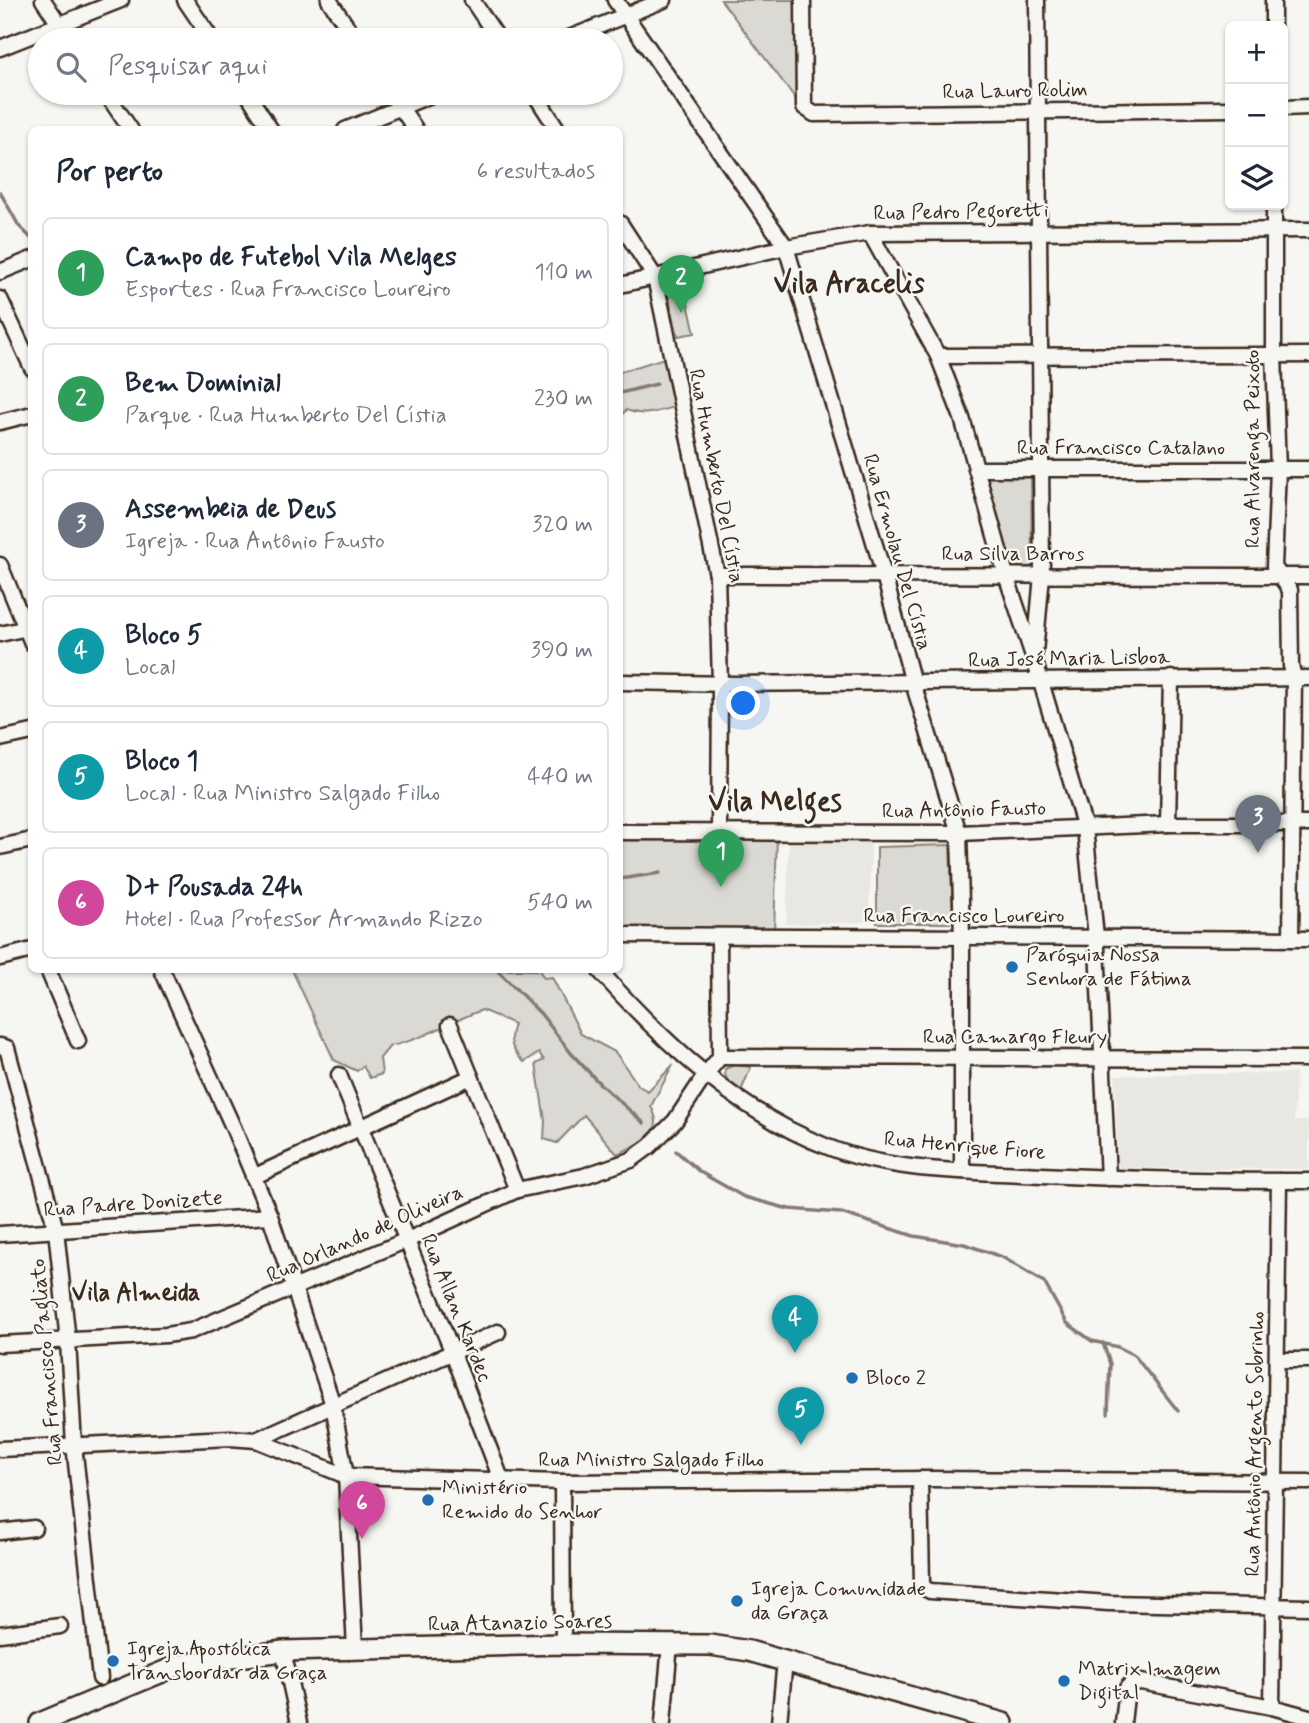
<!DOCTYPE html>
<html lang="pt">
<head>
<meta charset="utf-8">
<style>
  :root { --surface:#fff; --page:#f6f6f7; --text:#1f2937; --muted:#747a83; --line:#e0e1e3; --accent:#1f6fb2 }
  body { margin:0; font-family:Mynerve,sans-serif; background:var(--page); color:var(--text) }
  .controls { position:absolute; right:21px; top:21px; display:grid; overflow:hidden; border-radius:10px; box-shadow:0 2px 5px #0004 }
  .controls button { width:63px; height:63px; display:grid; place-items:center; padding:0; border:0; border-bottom:2px solid var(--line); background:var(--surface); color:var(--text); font:35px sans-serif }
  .you { position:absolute; left:744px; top:704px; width:24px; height:24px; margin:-18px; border:5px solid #fff; border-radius:50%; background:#1a73e8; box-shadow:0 0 0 10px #1a73e833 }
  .badge { display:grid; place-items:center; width:46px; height:46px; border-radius:50%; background:var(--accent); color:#fff; font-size:23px; font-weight:700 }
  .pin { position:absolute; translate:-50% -58px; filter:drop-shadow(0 2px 4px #0008) }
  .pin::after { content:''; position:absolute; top:37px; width:24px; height:21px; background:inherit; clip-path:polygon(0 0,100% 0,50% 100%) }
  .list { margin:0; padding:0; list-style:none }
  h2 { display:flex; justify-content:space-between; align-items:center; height:91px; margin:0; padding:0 28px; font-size:30px }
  h2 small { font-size:23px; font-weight:400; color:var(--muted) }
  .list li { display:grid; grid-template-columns:46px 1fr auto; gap:21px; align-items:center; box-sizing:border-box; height:112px; margin:0 14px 14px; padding:0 14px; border:2px solid var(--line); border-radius:10px }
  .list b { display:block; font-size:26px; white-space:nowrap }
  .list p { margin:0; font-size:23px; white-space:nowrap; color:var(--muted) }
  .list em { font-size:23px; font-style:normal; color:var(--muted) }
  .icon { flex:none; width:38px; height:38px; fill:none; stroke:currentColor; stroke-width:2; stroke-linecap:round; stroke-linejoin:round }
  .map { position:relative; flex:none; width:1309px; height:1723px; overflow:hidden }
  .search { position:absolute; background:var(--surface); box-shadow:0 2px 5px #0004; left:28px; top:28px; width:595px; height:77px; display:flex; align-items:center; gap:18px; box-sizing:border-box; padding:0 24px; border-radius:38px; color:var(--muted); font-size:26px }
  .panel { position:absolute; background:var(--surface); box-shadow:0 2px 5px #0004; left:28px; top:126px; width:595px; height:847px; border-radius:10px }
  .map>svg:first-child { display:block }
  .built { fill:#e8e7e2 }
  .green { fill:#dad9d3; stroke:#8a8278; stroke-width:2 }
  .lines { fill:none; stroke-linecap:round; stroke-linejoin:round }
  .stream { stroke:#857a71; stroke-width:3.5 }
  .minor-casing { stroke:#3b2a1e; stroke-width:19 }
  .secondary-casing { stroke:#3b2a1e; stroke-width:24 }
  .minor { stroke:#f6f6f2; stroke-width:14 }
  .secondary { stroke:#f6f6f2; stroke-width:19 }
  .poi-dot { fill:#1f6fb2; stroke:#f6f6f2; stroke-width:2.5 }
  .labels { text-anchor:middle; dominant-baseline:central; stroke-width:5; stroke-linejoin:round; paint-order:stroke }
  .street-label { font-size:21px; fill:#3b2a1e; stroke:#f6f6f2 }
  .poi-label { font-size:21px; fill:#3b2a1e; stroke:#f6f6f2; text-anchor:start }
  .quarter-label { font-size:24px; font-weight:bold; fill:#3b2a1e; stroke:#f6f6f2 }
  .district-label { font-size:28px; font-weight:bold; fill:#3b2a1e; stroke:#f6f6f2 }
</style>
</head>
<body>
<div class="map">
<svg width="1309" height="1723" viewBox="0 0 1309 1723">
  <rect width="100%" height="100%" fill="#f6f6f2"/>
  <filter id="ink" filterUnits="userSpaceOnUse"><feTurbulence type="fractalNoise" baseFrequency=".0143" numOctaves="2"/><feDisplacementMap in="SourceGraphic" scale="14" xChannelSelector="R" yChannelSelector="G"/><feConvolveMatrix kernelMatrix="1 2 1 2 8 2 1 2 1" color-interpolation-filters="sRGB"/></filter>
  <g filter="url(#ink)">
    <g class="built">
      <path d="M871,838L869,922L786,924L789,842Z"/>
      <path d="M1296,1073L1294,1121H1309V1169L1118,1168L1115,1075Z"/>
    </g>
    <g class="green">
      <path d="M721,0H797L796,99Z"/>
      <path d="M683,283L695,333L678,336L668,293L672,285Z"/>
      <path d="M664,358L674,407C654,412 646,417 626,410L620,417V372Z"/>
      <path d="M1031,473L1032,570L1006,571L982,476Z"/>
      <path d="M620,834L777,835L774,934L620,935Z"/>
      <path d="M950,845L953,916L950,923H877V847Z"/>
      <path d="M292,970H539L544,978L552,977L581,1034L615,1052L639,1086L648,1091L673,1065L651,1106C653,1110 656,1118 656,1122C656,1138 630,1148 617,1154L584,1115L557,1143L544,1139L545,1121L536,1064L544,1060L539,1053L524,1062C511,1049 508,1042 514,1024L482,1010C451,1021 422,1040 390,1046L380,1058L382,1074L370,1078L363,1066L357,1071L334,1060Z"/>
      <path d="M734,1065L751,1067L741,1091C731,1085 724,1081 725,1069Z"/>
    </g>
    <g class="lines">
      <g class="stream">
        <path d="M0,192L19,226L32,239"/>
        <path d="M620,393L657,384"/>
        <path d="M620,879L660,873"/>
        <path d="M497,970L541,1014L571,1053L600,1084L644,1123"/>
        <path d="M676,1151L700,1172L744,1197L789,1209L841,1213L914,1236L964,1244L1002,1257L1044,1282L1067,1323L1092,1341L1118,1347L1134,1355L1178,1411"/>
        <path d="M1103,1343L1110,1364L1108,1413"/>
      </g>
      <g class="minor-casing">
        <g id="minor">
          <path d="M43,0L70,40"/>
          <path d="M185,0L212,40"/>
          <path d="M329,0L356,40"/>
          <path d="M472,0L499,40"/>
          <path d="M615,0L786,247L884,575L913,683L959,833L962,937V1171"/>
          <path d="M803,0L804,107L814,114L1230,109"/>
          <path d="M1273,0V26"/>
          <path d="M564,40L664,0"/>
          <path d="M0,48L121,0"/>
          <path d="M106,93L131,130"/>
          <path d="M247,93L271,130"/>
          <path d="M391,93L416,130"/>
          <path d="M534,93L558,130"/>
          <path d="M1283,108L1309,107"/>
          <path d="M345,130L436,93"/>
          <path d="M1274,205V355L1278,469L1274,567L1290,590L1291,666L1294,677L1291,939"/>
          <path d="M620,223L655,277L717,575L720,684L719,833"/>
          <path d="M870,233L938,356L962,418L1006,575L1034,659L1085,828L1097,947L1108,1178"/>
          <path d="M0,272L32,259"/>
          <path d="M620,285L786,247L870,233L1309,230"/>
          <path d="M0,299L32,368"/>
          <path d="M938,356L1309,355"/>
          <path d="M0,422L32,414"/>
          <path d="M976,469H1309"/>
          <path d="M0,565L32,643"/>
          <path d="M717,575L1309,576"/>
          <path d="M0,634L32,627"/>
          <path d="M1035,653L1042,575L1037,0"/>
          <path d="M620,682L735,684L1309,678"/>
          <path d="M0,739L32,732"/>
          <path d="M1168,824L1171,678"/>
          <path d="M620,832L959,833L1168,824H1309"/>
          <path d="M0,847L32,840"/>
          <path d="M620,935L1309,939"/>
          <path d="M0,958L32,950"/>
          <path d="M48,970L78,1041"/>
          <path d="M162,970L233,1127L270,1216L333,1405L346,1476L355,1649"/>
          <path d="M599,970C663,1042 737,1112 828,1147C888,1171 958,1171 1022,1174C1118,1179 1213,1181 1309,1181"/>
          <path d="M450,1025L517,1190"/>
          <path d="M0,1046L7,1048L56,1230L68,1341L74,1445L100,1678"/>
          <path d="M720,1057L1309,1059"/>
          <path d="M339,1075L453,1353L501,1479"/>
          <path d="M253,1177L471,1077"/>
          <path d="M0,1234L270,1216"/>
          <path d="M0,1344L166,1335L191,1331L414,1237L517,1190L584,1176L631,1160L650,1146L675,1121L706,1074L720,1057L719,936"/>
          <path d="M1277,1360H1309"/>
          <path d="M256,1440L498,1332"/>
          <path d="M0,1449L230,1438L256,1440L346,1476L562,1482L929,1479L1309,1482"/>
          <path d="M920,1479L922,1583L924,1588L930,1591L1109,1603L1309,1607"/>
          <path d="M562,1482L563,1644"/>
          <path d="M0,1532L34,1528"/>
          <path d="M0,1634L60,1626"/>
          <path d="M283,1651L299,1723"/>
          <path d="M1272,1707L1279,1181"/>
          <path d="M663,1723L670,1644"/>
          <path d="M779,1723L785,1660"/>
          <path d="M1123,1723L1127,1688L1132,1683L1141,1682L1272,1707L1309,1717"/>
        </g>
      </g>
      <g class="secondary-casing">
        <path id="secondary" d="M40,1723L179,1665L283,1651L563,1644L710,1645L749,1651L1003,1723"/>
      </g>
      <use href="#minor" class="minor"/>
      <use href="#secondary" class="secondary"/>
    </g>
  </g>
  <g class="poi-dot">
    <circle cx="1012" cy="967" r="7"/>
    <circle cx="852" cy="1378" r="7"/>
    <circle cx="428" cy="1500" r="7"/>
    <circle cx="737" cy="1601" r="7"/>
    <circle cx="113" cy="1661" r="7"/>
    <circle cx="1064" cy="1681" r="7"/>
  </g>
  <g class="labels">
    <g class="street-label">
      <text transform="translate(1015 91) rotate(-1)">Rua Lauro Rolim</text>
      <text transform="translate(961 212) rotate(-1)">Rua Pedro Pegoretti</text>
      <text x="1121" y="448">Rua Francisco Catalano</text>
      <text transform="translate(1253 449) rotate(-90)">Rua Alvarenga Peixoto</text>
      <text transform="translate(716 476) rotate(79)">Rua Humberto Del Cístia</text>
      <text transform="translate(897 552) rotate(74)">Rua Ermolau Del Cístia</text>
      <text x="1013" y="554">Rua Silva Barros</text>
      <text transform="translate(1069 659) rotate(-1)">Rua José Maria Lisboa</text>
      <text transform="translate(964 810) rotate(-1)">Rua Antônio Fausto</text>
      <text x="964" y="916">Rua Francisco Loureiro</text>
      <text x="1015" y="1037">Rua Camargo Fleury</text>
      <text transform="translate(965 1146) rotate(5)">Rua Henrique Fiore</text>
      <text transform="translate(133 1204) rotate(-4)">Rua Padre Donizete</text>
      <text transform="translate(365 1234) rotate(-24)">Rua Orlando de Oliveira</text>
      <text transform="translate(456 1308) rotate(68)">Rua Allan Kardec</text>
      <text transform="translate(47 1362) rotate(-95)">Rua Francisco Pagliato</text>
      <text transform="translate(1255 1444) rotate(-89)">Rua Antônio Argento Sobrinho</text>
      <text x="651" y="1460">Rua Ministro Salgado Filho</text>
      <text transform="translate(520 1623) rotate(-1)">Rua Atanazio Soares</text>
    </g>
    <g class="poi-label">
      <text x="1026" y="955">Paróquia Nossa<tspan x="1026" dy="24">Senhora de Fátima</tspan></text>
      <text x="866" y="1378">Bloco 2</text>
      <text x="442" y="1488">Ministério<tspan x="442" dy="24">Remido do Senhor</tspan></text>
      <text x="751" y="1589">Igreja Comunidade<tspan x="751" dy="24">da Graça</tspan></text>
      <text x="127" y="1649">Igreja Apostólica<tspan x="127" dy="24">Transbordar da Graça</tspan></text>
      <text x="1078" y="1669">Matrix Imagem<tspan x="1078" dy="24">Digital</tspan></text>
    </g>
    <g class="quarter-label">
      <text x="136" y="1293">Vila Almeida</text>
    </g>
    <g class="district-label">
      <text x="849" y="284">Vila Aracelis</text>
      <text x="775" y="802">Vila Melges</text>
    </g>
  </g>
</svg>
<div class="controls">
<button>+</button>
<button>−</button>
<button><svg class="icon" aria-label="layers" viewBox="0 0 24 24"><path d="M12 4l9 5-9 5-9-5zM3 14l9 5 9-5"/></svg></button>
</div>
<div class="you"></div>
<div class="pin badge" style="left:721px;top:887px;background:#2e9e5b">1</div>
<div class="pin badge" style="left:681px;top:313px;background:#2e9e5b">2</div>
<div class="pin badge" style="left:1258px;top:853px;background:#6b7280">3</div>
<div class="pin badge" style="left:795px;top:1353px;background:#0f9aa8">4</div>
<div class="pin badge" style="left:801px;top:1445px;background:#0f9aa8">5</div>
<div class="pin badge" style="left:362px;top:1539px;background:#d1479c">6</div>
<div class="search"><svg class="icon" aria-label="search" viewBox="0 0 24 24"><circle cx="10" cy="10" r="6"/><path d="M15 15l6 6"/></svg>Pesquisar aqui</div>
<section class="panel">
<h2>Por perto<small>6 resultados</small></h2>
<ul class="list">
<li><span class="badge" style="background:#2e9e5b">1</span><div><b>Campo de Futebol Vila Melges</b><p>Esportes · Rua Francisco Loureiro</p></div><em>110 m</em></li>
<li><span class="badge" style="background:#2e9e5b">2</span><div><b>Bem Dominial</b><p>Parque · Rua Humberto Del Cístia</p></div><em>230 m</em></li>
<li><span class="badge" style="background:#6b7280">3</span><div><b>Assembeia de Deus</b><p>Igreja · Rua Antônio Fausto</p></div><em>320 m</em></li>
<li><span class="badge" style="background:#0f9aa8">4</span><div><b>Bloco 5</b><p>Local</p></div><em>390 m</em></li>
<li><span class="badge" style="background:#0f9aa8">5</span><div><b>Bloco 1</b><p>Local · Rua Ministro Salgado Filho</p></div><em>440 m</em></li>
<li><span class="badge" style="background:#d1479c">6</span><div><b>D+ Pousada 24h</b><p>Hotel · Rua Professor Armando Rizzo</p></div><em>540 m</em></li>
</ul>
</section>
</div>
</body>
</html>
